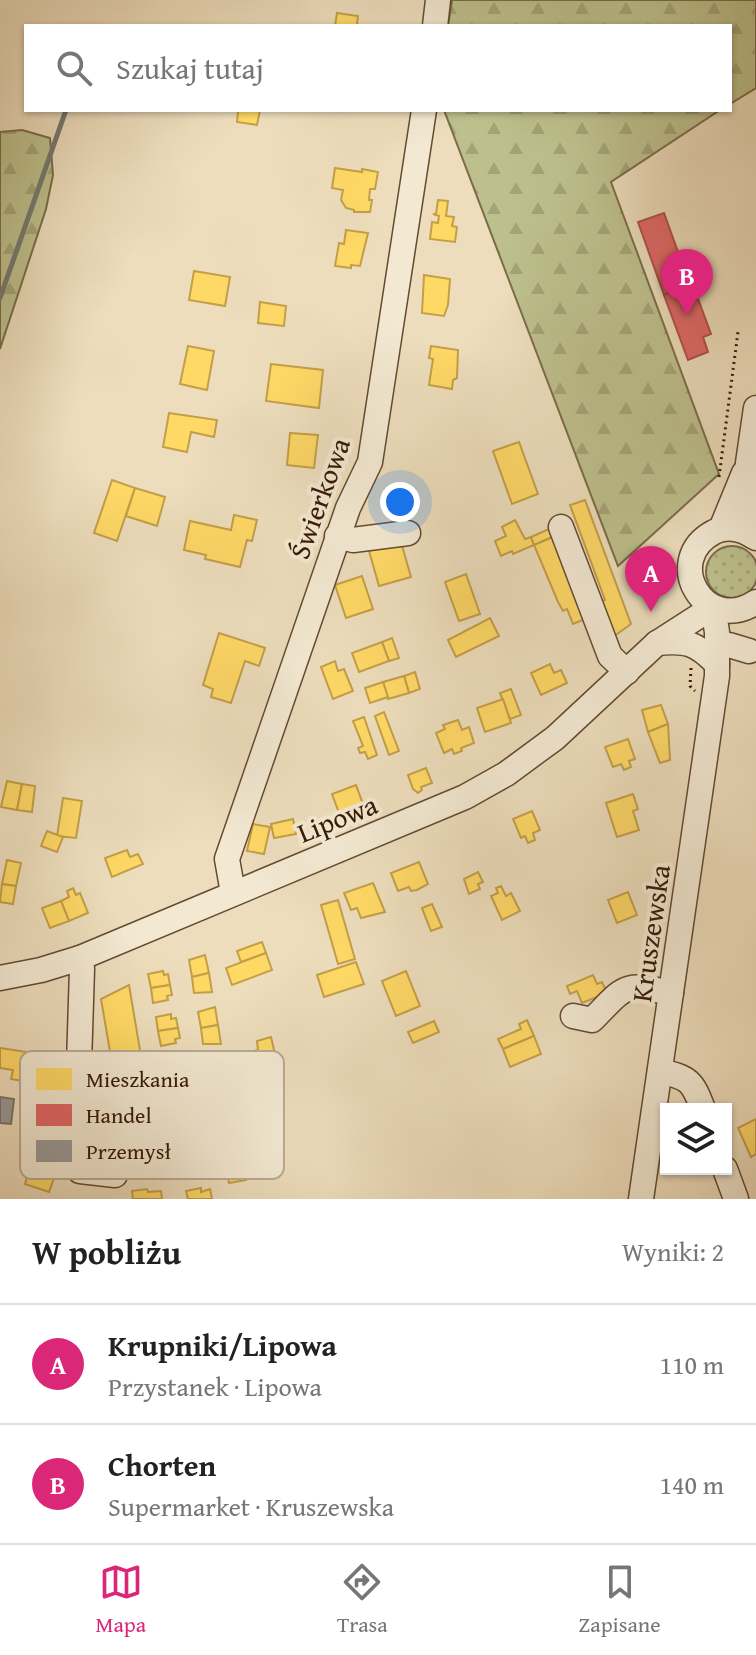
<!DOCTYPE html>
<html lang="pl">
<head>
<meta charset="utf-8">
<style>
  :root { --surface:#fff; --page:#f2f2f2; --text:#222; --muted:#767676; --line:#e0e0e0; --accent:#db2777 }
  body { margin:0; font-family:"Gentium Book Plus",serif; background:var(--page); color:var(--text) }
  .controls { position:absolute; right:24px; bottom:24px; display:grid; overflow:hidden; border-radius:0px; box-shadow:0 2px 6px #0004 }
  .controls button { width:72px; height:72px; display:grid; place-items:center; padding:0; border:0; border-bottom:2px solid var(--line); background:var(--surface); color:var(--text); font:40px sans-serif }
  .you { position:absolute; left:400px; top:502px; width:28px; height:28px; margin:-20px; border:6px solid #fff; border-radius:50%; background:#1a73e8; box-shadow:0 0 0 12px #1a73e833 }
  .badge { display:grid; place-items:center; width:52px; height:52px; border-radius:50%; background:var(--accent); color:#fff; font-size:26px; font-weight:700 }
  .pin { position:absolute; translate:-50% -66px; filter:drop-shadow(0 2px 4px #0008) }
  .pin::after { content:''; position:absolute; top:42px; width:28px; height:24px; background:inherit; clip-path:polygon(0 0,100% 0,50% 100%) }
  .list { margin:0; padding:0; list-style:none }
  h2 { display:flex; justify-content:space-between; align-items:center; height:104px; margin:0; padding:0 32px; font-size:34px }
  h2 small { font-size:26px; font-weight:400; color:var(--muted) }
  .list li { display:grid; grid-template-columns:52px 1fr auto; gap:24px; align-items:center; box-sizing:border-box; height:120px; padding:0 32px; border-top:2px solid var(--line) }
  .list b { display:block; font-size:30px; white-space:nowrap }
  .list p { margin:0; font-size:26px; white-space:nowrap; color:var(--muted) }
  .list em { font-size:26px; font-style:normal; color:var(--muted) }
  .icon { flex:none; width:44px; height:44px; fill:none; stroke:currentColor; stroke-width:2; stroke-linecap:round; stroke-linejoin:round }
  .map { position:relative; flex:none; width:756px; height:1199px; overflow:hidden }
  .search { position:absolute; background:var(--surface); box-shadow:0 2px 6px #0004; left:24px; right:24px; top:24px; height:88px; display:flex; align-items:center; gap:20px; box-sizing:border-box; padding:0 28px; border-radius:0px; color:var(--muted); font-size:30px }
  .sheet { height:344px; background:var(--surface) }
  nav { display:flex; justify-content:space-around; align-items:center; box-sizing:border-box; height:112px; border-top:2px solid var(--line); background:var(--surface); font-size:22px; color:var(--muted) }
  nav a { display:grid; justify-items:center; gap:4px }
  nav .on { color:var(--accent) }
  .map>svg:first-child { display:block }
  .grass { fill:url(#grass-dots); stroke:#7a6c48; stroke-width:2 }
  .forest { fill:url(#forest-firs); stroke:#7a6c48; stroke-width:2 }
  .homes { fill:#ffd966; stroke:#c39f48; stroke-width:2 }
  .shops { fill:#e06666; stroke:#ad4f48; stroke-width:2 }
  .industry { fill:#999; stroke:#7b736c; stroke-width:2 }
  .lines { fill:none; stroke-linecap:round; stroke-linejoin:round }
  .stream { stroke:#747971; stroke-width:5 }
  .minor-casing { stroke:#644a31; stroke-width:27 }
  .path { stroke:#361903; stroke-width:3; stroke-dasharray:2 4; stroke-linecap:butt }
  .minor { stroke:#f3e9d3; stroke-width:24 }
  .labels { text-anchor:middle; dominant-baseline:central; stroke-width:8; stroke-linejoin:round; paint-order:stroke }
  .street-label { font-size:28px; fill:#361903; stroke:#f3e9d3 }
  .key { fill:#f3e9d3; stroke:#baab95; stroke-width:2 }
  .key-label { font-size:22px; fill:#361903 }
</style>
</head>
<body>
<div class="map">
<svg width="756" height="1199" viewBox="0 0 756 1199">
  <defs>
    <pattern id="grass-dots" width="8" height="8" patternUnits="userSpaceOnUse" patternTransform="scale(2)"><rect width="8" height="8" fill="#bdc08d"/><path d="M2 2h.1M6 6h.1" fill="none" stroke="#a3a478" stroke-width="1.8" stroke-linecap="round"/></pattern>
    <pattern id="forest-firs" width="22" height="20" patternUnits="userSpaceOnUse" patternTransform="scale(2)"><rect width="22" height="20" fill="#bdc08d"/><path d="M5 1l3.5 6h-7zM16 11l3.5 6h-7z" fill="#a3a478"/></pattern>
  </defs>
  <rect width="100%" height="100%" fill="#edddbc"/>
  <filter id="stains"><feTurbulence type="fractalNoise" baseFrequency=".0025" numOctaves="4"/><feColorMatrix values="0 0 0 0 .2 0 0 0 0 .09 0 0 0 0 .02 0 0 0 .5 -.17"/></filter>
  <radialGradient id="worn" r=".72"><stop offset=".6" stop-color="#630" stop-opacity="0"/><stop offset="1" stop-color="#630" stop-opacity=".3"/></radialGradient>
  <circle class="grass" cx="732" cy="572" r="26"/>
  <g class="forest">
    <path d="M452,0H756V88L730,104V26H448Z"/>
    <path d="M444,110H720L611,182L719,474L618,566Z"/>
    <path d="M22,130L50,138L53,175L46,209L0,349V132Z"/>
  </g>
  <g class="homes">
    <path d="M337,13L358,16L357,24L359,26H335Z"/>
    <path d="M236,110H260L257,125L237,122L238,112Z"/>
    <path d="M335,168L362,172V169L378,172L375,189H370L369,200H372L370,212H354V210L346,208L341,200L343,190L332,188Z"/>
    <path d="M438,200L448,201L446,216L454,217L452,226L457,227L455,242L430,239L432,222L438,223L439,216L433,214H436Z"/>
    <path d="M346,230L368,233L360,266L351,265V268L335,266L339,243L344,244Z"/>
    <path d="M194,271L230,277L225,306L189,300Z"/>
    <path d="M424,275L450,279L448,305L444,316L422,313Z"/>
    <path d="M260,302L286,306L284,326L258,323Z"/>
    <path d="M188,346L214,351L207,390L180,384Z"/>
    <path d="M431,346L458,350L457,378L453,380L452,389L429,385L433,359L429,358Z"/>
    <path d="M271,364L323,370L319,408L266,401Z"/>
    <path d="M169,413L217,420L214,437L191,432L187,452L163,447Z"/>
    <path d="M290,433L318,435L314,468L287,465Z"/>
    <path d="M519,442L538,494L512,504L493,451Z"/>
    <path d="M112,480L135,488L117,541L94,533Z"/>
    <path d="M135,488L165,497L157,526L126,516Z"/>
    <path d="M585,500L631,624L613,637L599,602L605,600L570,505Z"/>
    <path d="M234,515L257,520L252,541L247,540L240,567L205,559L206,555L184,550L190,521L231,530Z"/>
    <path d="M515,520L525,539L531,537L534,545L513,554L512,551L501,556L495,541L506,536L502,527Z"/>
    <path d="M551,528L555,536L534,545L531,537Z"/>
    <path d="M555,536L590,617L573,624L567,609L563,611L558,602L534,545Z"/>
    <path d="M401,542L411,577L379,586L369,551Z"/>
    <path d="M466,574L480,614L459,621L445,582Z"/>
    <path d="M362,576L373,609L346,618L335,585Z"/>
    <path d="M490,618L499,636L456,657L448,640Z"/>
    <path d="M219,633L265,648L259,666L245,661L231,703L211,697L213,689L203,685Z"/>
    <path d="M392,638L399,658L389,661L382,642Z"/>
    <path d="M382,642L389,661L359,672L352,653Z"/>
    <path d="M335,661L338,671L344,669L353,691L333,699L321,667Z"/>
    <path d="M550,664L554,673L561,670L567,683L541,695L531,673Z"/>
    <path d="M415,672L420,689L409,693L404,676Z"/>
    <path d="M404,676L409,693L388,699L383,682Z"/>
    <path d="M383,682L388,697L370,703L365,688Z"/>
    <path d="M511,689L521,715L510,719L500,693Z"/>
    <path d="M503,699L511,723L485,732L477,708Z"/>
    <path d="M661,705L668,724L648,732L642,710Z"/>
    <path d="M384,712L399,751L389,755L375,716Z"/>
    <path d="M364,717L377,755L368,759L365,752L360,753L358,748L363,746L353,721Z"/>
    <path d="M458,720L462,730L469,727L474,743L461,748L462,751L454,754L452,749L444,753L436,733L445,729L443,725Z"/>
    <path d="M668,724L670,760L660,763L648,732Z"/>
    <path d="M628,739L635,759L629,761L631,767L624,770L621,764L613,767L605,747Z"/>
    <path d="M426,768L432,783L421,787L422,790L418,793L413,789L408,775Z"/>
    <path d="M7,781L22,784L17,810L1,807Z"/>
    <path d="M22,784L35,786L32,812L17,810Z"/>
    <path d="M356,785L363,804L339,813L332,794Z"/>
    <path d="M633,794L638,809L633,811L639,830L617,837L606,803Z"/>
    <path d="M63,798L82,801L76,838L57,836Z"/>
    <path d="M532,811L540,830L533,833L535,840L528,843L525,836L521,838L513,819Z"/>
    <path d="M293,819L296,834L274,838L271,824Z"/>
    <path d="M253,824L270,827L264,854L247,851Z"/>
    <path d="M47,831L63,837L57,852L41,846Z"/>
    <path d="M127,850L130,857L138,854L143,864L112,877L105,858Z"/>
    <path d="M7,860L21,863L16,886L2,884Z"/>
    <path d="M419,862L428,884L417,890L411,891L409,887L398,891L391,873Z"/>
    <path d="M478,872L483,882L478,884L480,889L469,894L464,879Z"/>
    <path d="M373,883L385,912L361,918L357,908L351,910L344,893Z"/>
    <path d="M2,884L16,886L13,904L0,902Z"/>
    <path d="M501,886L506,896L511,893L520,911L502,920L491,896L498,893L496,888Z"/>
    <path d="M73,888L76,895L80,893L88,913L69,921L61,901L69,897L67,891Z"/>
    <path d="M628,892L637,915L617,923L608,900Z"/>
    <path d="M338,900L355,959L338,964L321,905Z"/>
    <path d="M61,901L69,921L50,928L42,908Z"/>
    <path d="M432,904L442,927L431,931L422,908Z"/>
    <path d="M262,942L266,953L241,962L237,951Z"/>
    <path d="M266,953L272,970L232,985L226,968Z"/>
    <path d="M205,955L209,973L192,977L189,960Z"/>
    <path d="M356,962L364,984L324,997L317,975Z"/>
    <path d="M163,971L164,975L168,974L170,985L151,988L148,974Z"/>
    <path d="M406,971L420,1006L396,1016L382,981Z"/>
    <path d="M209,973L212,992L194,993L192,977Z"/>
    <path d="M593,975L597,984L602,982L607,993L582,1003L577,991L570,994L567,986Z"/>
    <path d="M129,985L143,1068L114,1075L101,999Z"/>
    <path d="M170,985L172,995L167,996L168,1000L153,1003L151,988Z"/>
    <path d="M215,1007L218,1025L201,1028L198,1012Z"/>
    <path d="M171,1014V1019L176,1018L178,1028L158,1031L156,1017Z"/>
    <path d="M527,1020L534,1036L503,1049L498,1039L521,1029L519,1024Z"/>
    <path d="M434,1021L439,1032L413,1043L408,1032Z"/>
    <path d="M218,1025L221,1044H203L201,1028Z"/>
    <path d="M178,1028L180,1038L175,1039L176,1043L161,1046L158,1031Z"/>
    <path d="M534,1036L541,1054L510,1067L503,1049Z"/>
    <path d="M271,1037L275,1054L267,1055L271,1077L252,1082L245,1053L258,1050L257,1041Z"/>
    <path d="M0,1048L27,1052L23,1081L11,1079L13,1070L0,1068Z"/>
    <path d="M756,1119V1154L751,1157L738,1128Z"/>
    <path d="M28,1155L59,1165L49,1192L25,1184L28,1174L22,1172Z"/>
    <path d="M243,1161L246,1180L229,1183L226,1167Z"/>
    <path d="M201,1188V1192L210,1189L212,1199H188L186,1191Z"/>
    <path d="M147,1189L148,1192L161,1191L162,1199H133L132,1191Z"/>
  </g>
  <g class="shops">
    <path d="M664,213L690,285L664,295L638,222Z"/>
    <path d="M694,283L693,285L711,334L703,337L708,352L688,360L664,295Z"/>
  </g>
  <path class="industry" d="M0,1097L14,1099L11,1124L0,1123Z"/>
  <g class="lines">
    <path class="stream" d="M0,298L66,110"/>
    <g class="minor-casing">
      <g id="minor">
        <path d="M435,26L438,0"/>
        <path d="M561,527L610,656L627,672"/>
        <path d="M721,529L744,473"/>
        <path d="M751,535L748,463L756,408"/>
        <path d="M337,536L353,540L408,533"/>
        <path d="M756,538C744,530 728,525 714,532C661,560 705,636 756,602"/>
        <path d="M657,643C687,640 696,643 717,664"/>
        <path d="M729,645L749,651"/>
        <path d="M233,893L227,859L348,508L370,462L424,110"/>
        <path d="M80,958L82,969L76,1158L80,1171L115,1175"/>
        <path d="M0,978L41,970L80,958L465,797L506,774L555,738L657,643L713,607"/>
        <path d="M573,1016L592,1020C626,986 622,982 671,993"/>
        <path d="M660,1071C689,1078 692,1080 703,1109"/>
        <path d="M725,1169L736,1199"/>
        <path d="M641,1199L717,676V632L713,607"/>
      </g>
    </g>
    <g class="path">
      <path d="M719,477L738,332"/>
      <path d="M691,668L690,686L695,691"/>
    </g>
    <use href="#minor" class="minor"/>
  </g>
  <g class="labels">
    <g class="street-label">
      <text transform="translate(319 498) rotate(-70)">Świerkowa</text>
      <text transform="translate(337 818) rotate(-22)">Lipowa</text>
      <text transform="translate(650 933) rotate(-82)">Kruszewska</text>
    </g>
  </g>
  <rect x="20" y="1051" width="264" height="128" rx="12" class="key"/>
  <rect x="36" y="1068" width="36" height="22" fill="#ffd966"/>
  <rect x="36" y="1104" width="36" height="22" fill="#e06666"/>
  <rect x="36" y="1140" width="36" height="22" fill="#999"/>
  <g class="key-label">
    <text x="86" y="1087">Mieszkania</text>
    <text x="86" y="1123">Handel</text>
    <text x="86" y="1159">Przemysł</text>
  </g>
  <rect width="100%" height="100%" filter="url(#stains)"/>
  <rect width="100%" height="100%" fill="url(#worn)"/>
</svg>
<div class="controls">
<button><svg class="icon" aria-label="layers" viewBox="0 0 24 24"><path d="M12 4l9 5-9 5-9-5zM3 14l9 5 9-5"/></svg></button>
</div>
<div class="you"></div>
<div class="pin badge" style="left:651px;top:612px">A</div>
<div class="pin badge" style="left:687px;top:315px">B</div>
<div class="search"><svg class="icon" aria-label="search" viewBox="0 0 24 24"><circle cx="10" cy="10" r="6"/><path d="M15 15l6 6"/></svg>Szukaj tutaj</div>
</div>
<section class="sheet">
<h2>W pobliżu<small>Wyniki: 2</small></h2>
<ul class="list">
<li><span class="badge">A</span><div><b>Krupniki/Lipowa</b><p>Przystanek · Lipowa</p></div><em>110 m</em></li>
<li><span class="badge">B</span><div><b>Chorten</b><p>Supermarket · Kruszewska</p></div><em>140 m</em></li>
</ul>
</section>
<nav>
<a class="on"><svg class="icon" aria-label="map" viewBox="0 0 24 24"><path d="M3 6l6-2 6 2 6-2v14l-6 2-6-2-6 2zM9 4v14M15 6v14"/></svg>Mapa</a>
<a><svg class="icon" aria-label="directions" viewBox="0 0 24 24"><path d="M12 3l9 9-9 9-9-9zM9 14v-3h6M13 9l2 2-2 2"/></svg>Trasa</a>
<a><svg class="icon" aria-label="saved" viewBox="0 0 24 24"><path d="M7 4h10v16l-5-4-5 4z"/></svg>Zapisane</a>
</nav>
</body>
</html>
